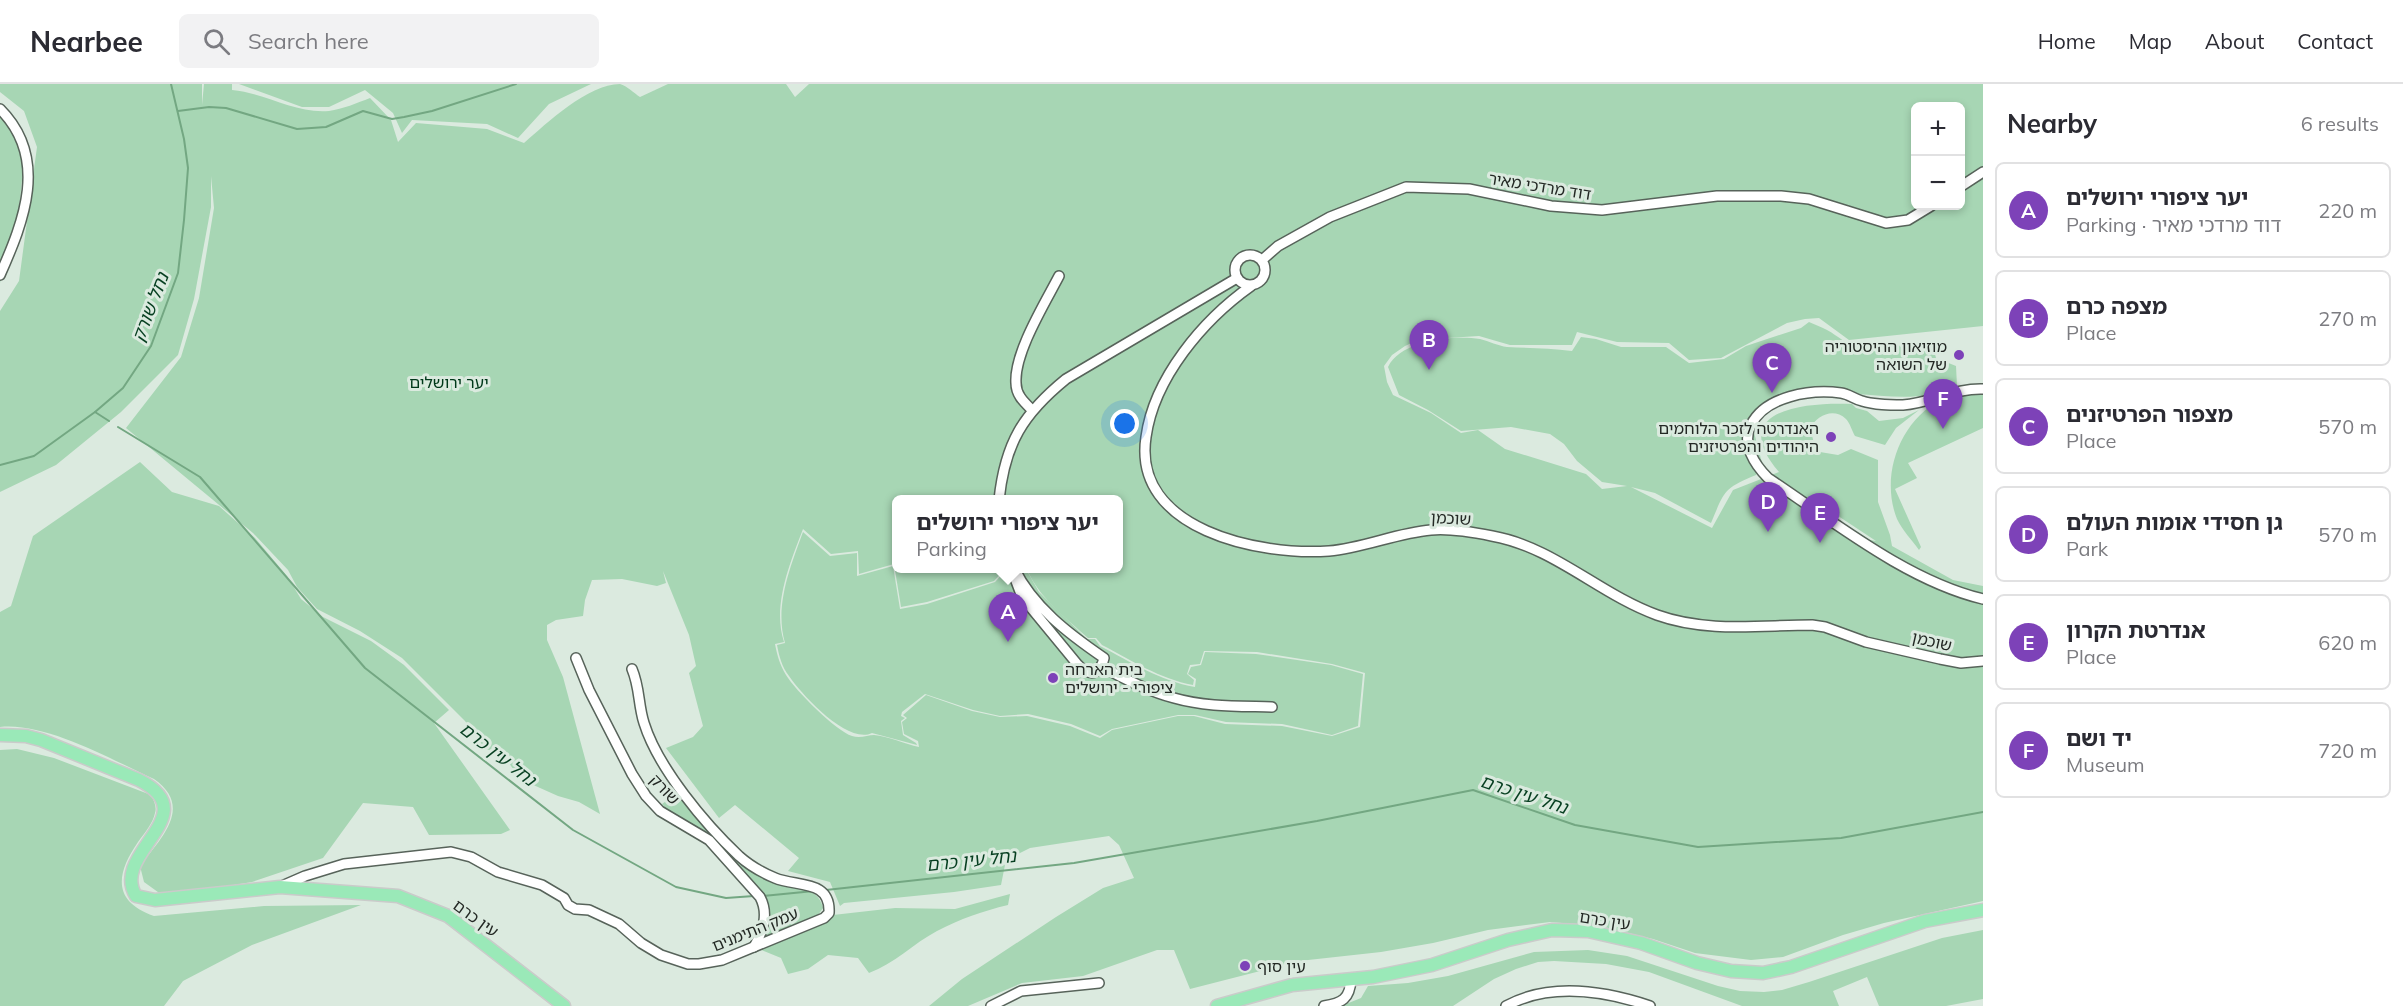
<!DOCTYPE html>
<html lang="en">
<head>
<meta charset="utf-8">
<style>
  :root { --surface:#fff; --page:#f2f2f3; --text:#2b2b33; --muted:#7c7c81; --line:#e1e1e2; --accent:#7d42b8 }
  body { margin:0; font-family:Mulish,"Noto Sans Hebrew",sans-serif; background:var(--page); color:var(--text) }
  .controls { position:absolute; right:18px; top:18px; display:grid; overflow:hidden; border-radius:9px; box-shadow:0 3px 9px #0003 }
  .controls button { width:54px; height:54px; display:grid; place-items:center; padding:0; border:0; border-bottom:2px solid var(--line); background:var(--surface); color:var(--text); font:30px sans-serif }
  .you { position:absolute; left:1125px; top:340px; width:21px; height:21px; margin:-15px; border:4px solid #fff; border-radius:50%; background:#1a73e8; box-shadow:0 0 0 9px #1a73e833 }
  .badge { display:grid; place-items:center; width:39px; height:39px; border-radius:50%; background:var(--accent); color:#fff; font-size:20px; font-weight:700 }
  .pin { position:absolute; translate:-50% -50px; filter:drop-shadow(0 2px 3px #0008) }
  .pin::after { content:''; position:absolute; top:32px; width:21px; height:18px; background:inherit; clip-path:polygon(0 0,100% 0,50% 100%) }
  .popup { position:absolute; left:892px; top:411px; width:231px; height:78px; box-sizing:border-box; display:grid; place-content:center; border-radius:9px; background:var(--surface); filter:drop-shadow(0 2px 4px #0005); font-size:20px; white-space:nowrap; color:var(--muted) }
  .popup b { font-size:22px; color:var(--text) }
  .popup::after { content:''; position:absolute; left:50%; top:100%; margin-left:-12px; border:12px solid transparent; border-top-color:var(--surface) }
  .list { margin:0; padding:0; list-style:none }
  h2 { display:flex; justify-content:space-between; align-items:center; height:78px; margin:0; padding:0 24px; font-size:26px }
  h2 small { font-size:20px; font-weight:400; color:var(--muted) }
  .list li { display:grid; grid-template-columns:39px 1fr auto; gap:18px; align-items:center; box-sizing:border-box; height:96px; margin:0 12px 12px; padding:0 12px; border:2px solid var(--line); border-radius:9px }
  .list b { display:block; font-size:22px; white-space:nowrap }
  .list p { margin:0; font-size:20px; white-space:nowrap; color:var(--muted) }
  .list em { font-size:20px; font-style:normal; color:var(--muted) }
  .icon { flex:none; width:33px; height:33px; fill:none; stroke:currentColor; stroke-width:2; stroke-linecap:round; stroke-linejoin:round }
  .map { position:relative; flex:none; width:1983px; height:922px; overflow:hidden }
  header { display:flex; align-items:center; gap:36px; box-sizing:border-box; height:84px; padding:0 30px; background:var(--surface); border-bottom:2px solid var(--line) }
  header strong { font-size:28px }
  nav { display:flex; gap:33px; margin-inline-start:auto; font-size:21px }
  .search { width:420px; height:54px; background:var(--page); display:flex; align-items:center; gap:15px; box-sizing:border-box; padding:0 21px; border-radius:9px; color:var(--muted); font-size:22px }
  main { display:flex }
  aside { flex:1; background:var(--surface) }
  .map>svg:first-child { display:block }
  .green { fill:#a7d6b4; fill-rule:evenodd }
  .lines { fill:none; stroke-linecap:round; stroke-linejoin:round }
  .stream { stroke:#73a782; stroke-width:2 }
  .minor-casing { stroke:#57635a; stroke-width:12 }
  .major-casing { stroke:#cacbca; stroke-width:15 }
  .minor { stroke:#fff; stroke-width:9 }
  .major { stroke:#9ae9b8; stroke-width:12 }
  .poi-dot { fill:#7d42b8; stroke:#dbeadf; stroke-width:2 }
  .labels { text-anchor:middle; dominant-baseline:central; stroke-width:6; stroke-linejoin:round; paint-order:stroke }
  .street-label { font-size:16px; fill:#232824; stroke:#dbeadf }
  .poi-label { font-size:16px; fill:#232824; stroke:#dbeadf; text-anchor:end }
  .park-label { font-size:16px; fill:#00391a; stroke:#dbeadf }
  .water-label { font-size:18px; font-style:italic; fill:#063f20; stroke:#dbeadf }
</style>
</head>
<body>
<header>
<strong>Nearbee</strong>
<div class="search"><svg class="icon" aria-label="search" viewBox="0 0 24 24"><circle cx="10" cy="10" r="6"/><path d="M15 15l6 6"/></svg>Search here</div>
<nav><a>Home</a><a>Map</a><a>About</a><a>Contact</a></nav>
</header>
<main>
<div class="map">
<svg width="1983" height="922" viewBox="0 0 1983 922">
  <rect width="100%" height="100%" fill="#dbeadf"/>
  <g class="green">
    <path d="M0,0H202V21L204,0H232V6C265,9 296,30 329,27C343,25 357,19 370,14L391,36L398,58L416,39L487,45L524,59C547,39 588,0 620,0C627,2 634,9 640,13L668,0H786L795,13L809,0H1983V242L1849,256L1819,234L1805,235L1787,239L1721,274L1689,276L1669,259L1617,258L1577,248L1572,261H1510L1479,252L1431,255L1418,256L1405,262L1392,271L1384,282L1387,298L1393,311L1431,329L1461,349L1478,346L1505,365L1586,390L1602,405L1627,402L1602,398L1577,377L1564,360L1550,350L1511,343L1461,347L1428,326L1399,311L1388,283C1401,256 1453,251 1480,255C1489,257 1498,262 1507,263C1529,264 1550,264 1572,267L1581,253L1596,255L1621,263H1666L1689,279L1724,275L1746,262L1801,244L1809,238C1815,241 1822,243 1827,246C1838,252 1847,261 1860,264C1885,268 1908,257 1932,259L1936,274L1956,282L1957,302C1922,318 1891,312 1855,310C1821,309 1791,317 1758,327L1754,348L1762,379L1756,391C1723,405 1725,406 1711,439L1655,409L1631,403L1712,444L1733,406L1779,388C1725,325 1807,318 1852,320L1856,324L1867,327L1879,337L1903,334L1919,326L1896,344L1885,361L1855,352C1852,347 1850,339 1846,335C1833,323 1817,332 1810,344L1814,359L1820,368L1838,371L1851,365L1878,376V418L1890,451L1892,462L1953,496L1983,502V817L1884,839L1843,851L1783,873L1751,876L1695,869L1653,855L1600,842L1550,838L1488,846L1433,859L1381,868L1299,877L1190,905L1174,866H1157L1083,892L1022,899L968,922H929L962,895L1056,833L1103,804L1134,794L1119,761L1109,752L1030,764L1006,776L1001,801L954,808L844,819L840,822L830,798L788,787L799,774L735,721L719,734L666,664L693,653L703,642L689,589L696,582L689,551L663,487L666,499L657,502L622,495L592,496L585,516L583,532L556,536L547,541V556L563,593L600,730L579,718L558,712L520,695L502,669L485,665L465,637L402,574L360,547L317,525L297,503L288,486L253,449L126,344L181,273L199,214L214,124L211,92V123L194,215L178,271L121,328L56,381L0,408V227L19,197L37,63L24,27L0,8ZM1916,22H1960V122H1916ZM897,416H1119V484L1027,485C1038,513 1066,534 1088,554H1096L1102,561C1131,576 1160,595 1193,601L1194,596L1187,590L1190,581L1200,580L1204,567L1257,568L1332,580L1365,589L1360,643L1332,652L1282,642L1225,640L1194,632H1178L1112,646L1100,654L1070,642L1027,632L1000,633L972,627L926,611L903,631L907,634L902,638L904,650L918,657L919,663C905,660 888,652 874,651C868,651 860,655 852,652C836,647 795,606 786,591C780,581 777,571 775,560L784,558C772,522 790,479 803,445L831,470L858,467L859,490L894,480L901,523L927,518L994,497L1005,485L897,484ZM1816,418H1817L1876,457L1870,456L1817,423Z"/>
    <path d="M239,0H591L549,20L518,54L487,40L412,36L402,49L393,29L365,6L329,23H302Z"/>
    <path d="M0,25L8,31L24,76L19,125L0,199Z"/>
    <path d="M1977,308L1983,311V344L1908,379L1917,394L1895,405L1921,463L1919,466C1912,456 1902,446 1897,435C1880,393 1899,337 1941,316C1951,311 1966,310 1977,308Z"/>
    <path d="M140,378L172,408L219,422L255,454L287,492L301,515L323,533L371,557L404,581L449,626L434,639L510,746L501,750L429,751L413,723L363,719L323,774L252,798L196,807L162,811L144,798L140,782C161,754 194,723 154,695C112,676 46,638 0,643V528L11,522L33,452Z"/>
    <path d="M803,448L830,472L857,469V492L893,482L900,525L927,520L995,498L1007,485H1026L1039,508L1087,555H1095L1100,562C1131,578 1160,597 1195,603L1196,595L1188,590L1191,583L1201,581L1205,568L1256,570L1331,581L1363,590L1358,642L1332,651L1282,640L1226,638L1195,631H1178L1112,645L1100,652L1071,640L1028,630L1000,632L973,626L925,610L902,628L901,632L905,634L901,637L903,651L916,659L917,661L872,649C848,661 802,611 789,592C782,583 779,572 777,561L785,559C774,522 791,481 803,448Z"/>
    <path d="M17,665L54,674L151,711C154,717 157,723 155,729C153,739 144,750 138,758C116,790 112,817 154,832L264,822L361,821L252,861L183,897L164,922H0V666Z"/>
    <path d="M680,711C703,736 739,784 770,797C790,805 818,800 823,824L818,831L763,855L768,823L709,753L669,728L662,720L669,715Z"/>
    <path d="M1010,810L1008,821C983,827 960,835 937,847C914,859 894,880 869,889L858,874L828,871L808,885L788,890L781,874L759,865L833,831L895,824L955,825Z"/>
    <path d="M1983,846V915L1946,922H1879L1867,893L1833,907L1839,922H1742L1649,888L1606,880L1554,877L1538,878L1516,885L1494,895L1453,922H1341L1361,914L1368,902L1408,899L1448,892L1534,868L1588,866L1627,872L1718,902L1740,907L1764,908L1782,906L1809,898L1942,854Z"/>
  </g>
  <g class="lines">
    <g class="stream">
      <path d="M178,27L209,23L226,24L297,45L326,43L363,27L392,35L404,33L432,27L516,0"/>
      <path d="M95,328L109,337"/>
      <path d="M118,343L200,393L365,584L573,746L676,803L726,814L754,812"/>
      <path d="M0,381L34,372L95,328L123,304L151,262L178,189L184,136L188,84L184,55L171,0"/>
      <path d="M826,806L1074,779L1317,737L1473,706L1575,741L1698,763L1841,754L1983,728"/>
      <path d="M763,812L814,807"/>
    </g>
    <g class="minor-casing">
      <g id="minor">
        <path d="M0,25C49,74 24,137 0,191"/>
        <path d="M1960,103L1983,88"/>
        <circle cx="1250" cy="186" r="15"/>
        <path d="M1262,176L1278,162L1330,133L1406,103L1469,105L1551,122L1602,126L1717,112H1781L1809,115L1886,139L1908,136L1931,122"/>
        <path d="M1251,202C1203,236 1154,294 1146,353C1132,446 1260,472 1329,467C1364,464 1396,449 1431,446C1450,444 1472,448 1492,452C1554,463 1599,510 1657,531C1707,549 1760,541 1812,541L1825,543L1866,558L1940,575L1961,579L1983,577"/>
        <path d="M1983,305C1955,304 1931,319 1903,321C1889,321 1875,321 1862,317C1854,315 1849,310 1841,309C1811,305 1765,312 1751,341C1741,360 1755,381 1768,394C1833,437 1907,497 1983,515"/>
        <path d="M1032,326C1024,318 1016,311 1016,299C1014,269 1045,219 1059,192"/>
        <path d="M999,416C1005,359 1023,330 1066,295L1237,194"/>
        <path d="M1011,484L1022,513L1078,581C1090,593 1100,591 1104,574C1069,550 1033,523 1014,484"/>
        <path d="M576,574L589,606L632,690L646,712L660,727L709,756L760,813C769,830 763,847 754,863"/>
        <path d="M1101,582C1124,595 1148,607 1174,614C1205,623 1239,622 1272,623"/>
        <path d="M282,802L305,792L344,780L451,768L471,773L498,788L542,801L564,814L568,821L575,825L589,826L619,840L641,859L661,871L688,880H699L722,876L824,834L829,829C831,795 796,803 775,794C763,789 749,781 739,772C705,740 658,684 644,639C638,620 640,604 632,585"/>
        <path d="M991,922L1021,907L1099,899"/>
        <path d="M1324,922C1342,919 1350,915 1351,895"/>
        <path d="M1506,922C1550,898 1605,907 1650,922"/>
      </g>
    </g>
    <g class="major-casing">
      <g id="major">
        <path d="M0,651L26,652L41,656L139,696C208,731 109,769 136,812L155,816L280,803L398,812L448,832L564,922"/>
        <path d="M1217,922L1292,901L1373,893L1432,881L1508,856L1552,846L1588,847L1641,859L1697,879L1731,887L1763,889L1791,883L1925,837L1983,826"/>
      </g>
    </g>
    <use href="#minor" class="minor"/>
    <use href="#major" class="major"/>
  </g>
  <g class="poi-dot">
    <circle cx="1959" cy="271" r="6"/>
    <circle cx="1831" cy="353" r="6"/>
    <circle cx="1053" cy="594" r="6"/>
    <circle cx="1245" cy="882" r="6"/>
  </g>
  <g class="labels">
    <g class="street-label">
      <text transform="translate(1540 102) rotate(9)">דוד מרדכי מאיר</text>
      <text transform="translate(1451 434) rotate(3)">שוכמן</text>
      <text transform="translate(1932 557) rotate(13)">שוכמן</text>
      <text transform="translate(665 705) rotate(47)">שורק</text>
      <text transform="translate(476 834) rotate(36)">עין כרם</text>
      <text transform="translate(1605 836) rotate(9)">עין כרם</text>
      <text transform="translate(755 845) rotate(-22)">עמק התימנים</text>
    </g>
    <g class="poi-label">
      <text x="1947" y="262">מוזיאון ההיסטוריה<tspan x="1947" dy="18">של השואה</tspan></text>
      <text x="1819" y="344">האנדרטה לזכר הלוחמים<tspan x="1819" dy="18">היהודים והפרטיזנים</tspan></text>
      <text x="1065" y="585" text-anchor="start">בית הארחה<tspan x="1065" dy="18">ציפורי - ירושלים</tspan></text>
      <text x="1257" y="882" text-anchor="start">עין סוף</text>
    </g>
    <g class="park-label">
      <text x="449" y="298">יער ירושלים</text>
    </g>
    <g class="water-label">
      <text transform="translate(150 223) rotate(-69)">נחל שורק</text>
      <text transform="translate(498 670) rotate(38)">נחל עין כרם</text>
      <text transform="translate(1524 710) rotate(18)">נחל עין כרם</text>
      <text transform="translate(971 776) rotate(-6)">נחל עין כרם</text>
    </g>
  </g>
</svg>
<div class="controls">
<button>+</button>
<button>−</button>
</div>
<div class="you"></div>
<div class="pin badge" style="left:1008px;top:558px">A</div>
<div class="popup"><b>יער ציפורי ירושלים</b>Parking</div>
<div class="pin badge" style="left:1429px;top:286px">B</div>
<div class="pin badge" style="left:1772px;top:309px">C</div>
<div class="pin badge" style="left:1768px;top:448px">D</div>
<div class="pin badge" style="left:1820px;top:459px">E</div>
<div class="pin badge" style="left:1943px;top:345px">F</div>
</div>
<aside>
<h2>Nearby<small>6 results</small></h2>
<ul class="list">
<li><span class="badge">A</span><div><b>יער ציפורי ירושלים</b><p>Parking · דוד מרדכי מאיר</p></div><em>220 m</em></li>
<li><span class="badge">B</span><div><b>מצפה כרם</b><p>Place</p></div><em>270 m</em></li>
<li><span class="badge">C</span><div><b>מצפור הפרטיזנים</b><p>Place</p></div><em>570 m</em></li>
<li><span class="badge">D</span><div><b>גן חסידי אומות העולם</b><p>Park</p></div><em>570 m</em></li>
<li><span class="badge">E</span><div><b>אנדרטת הקרון</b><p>Place</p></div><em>620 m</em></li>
<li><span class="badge">F</span><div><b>יד ושם</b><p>Museum</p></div><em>720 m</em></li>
</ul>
</aside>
</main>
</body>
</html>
